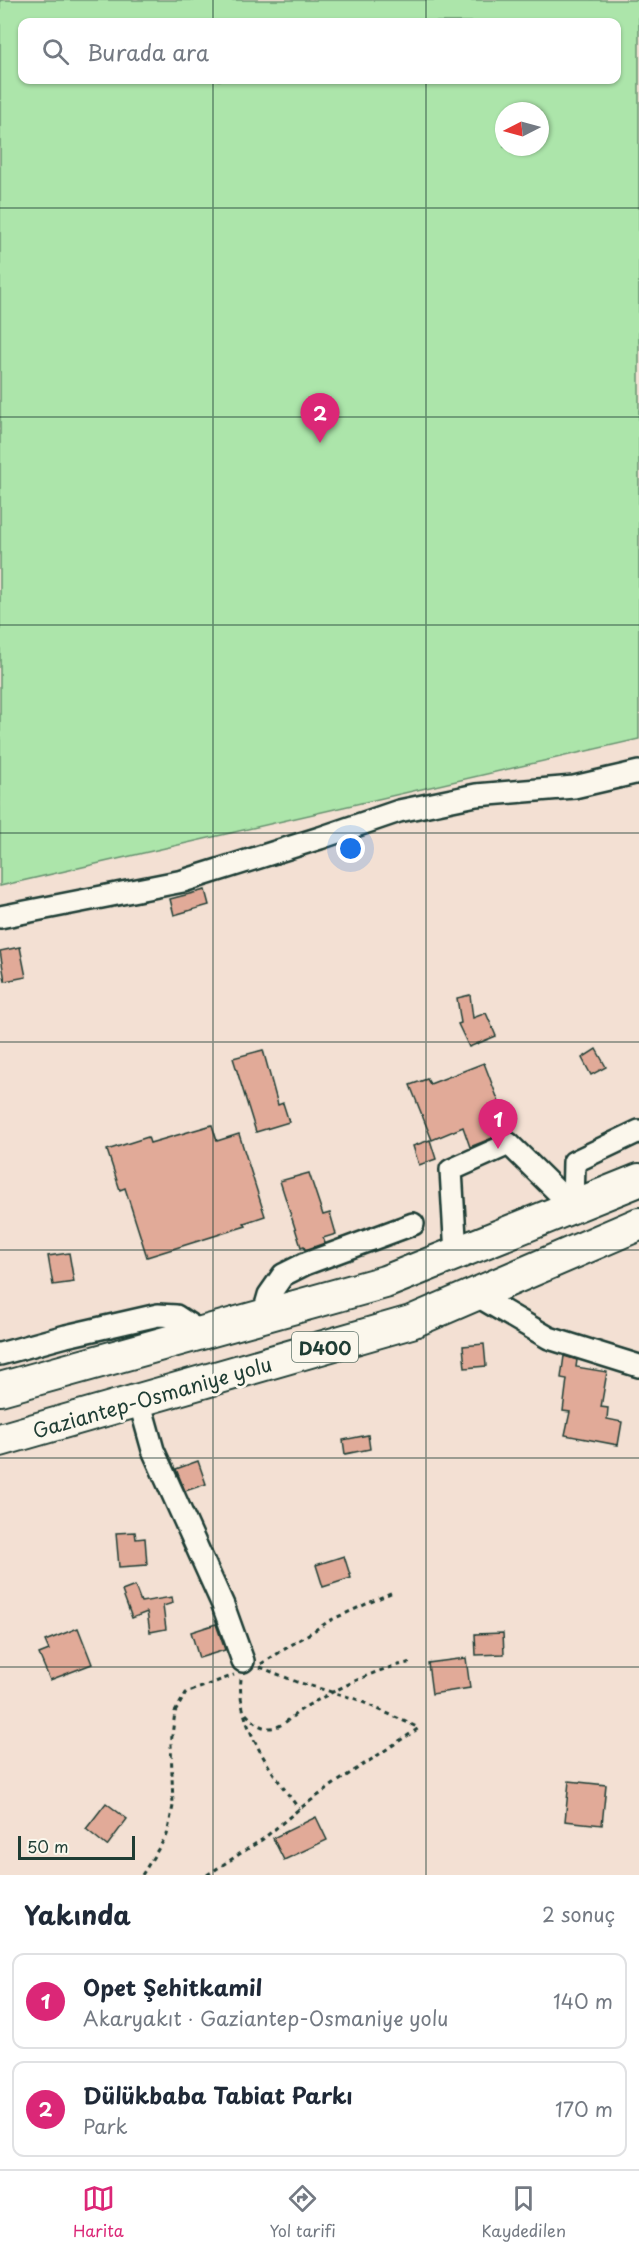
<!DOCTYPE html>
<html lang="tr">
<head>
<meta charset="utf-8">
<style>
  :root { --surface:#fff; --page:#f2f2f3; --text:#1f2937; --muted:#747a83; --line:#e0e1e3; --accent:#db2777 }
  body { margin:0; font-family:"Playpen Sans",sans-serif; background:var(--page); color:var(--text) }
  .compass { position:absolute; left:495px; top:102px; width:54px; height:54px; border-radius:50%; background:var(--surface); box-shadow:0 2px 4px #0004; rotate:264deg }
  .scale { position:absolute; left:18px; bottom:15px; width:117px; box-sizing:border-box; padding-left:6px; border:3px solid #1f3d34; border-top:0; font-size:16px; line-height:21px; white-space:nowrap; color:#1f3d34; -webkit-text-stroke:4px #fbf7ec; paint-order:stroke }
  .you { position:absolute; left:351px; top:849px; width:21px; height:21px; margin:-15px; border:4px solid #fff; border-radius:50%; background:#1a73e8; box-shadow:0 0 0 9px #1a73e833 }
  .badge { display:grid; place-items:center; width:39px; height:39px; border-radius:50%; background:var(--accent); color:#fff; font-size:20px; font-weight:700 }
  .pin { position:absolute; translate:-50% -50px; filter:drop-shadow(0 2px 3px #0008) }
  .pin::after { content:''; position:absolute; top:32px; width:21px; height:18px; background:inherit; clip-path:polygon(0 0,100% 0,50% 100%) }
  .list { margin:0; padding:0; list-style:none }
  h2 { display:flex; justify-content:space-between; align-items:center; height:78px; margin:0; padding:0 24px; font-size:26px }
  h2 small { font-size:20px; font-weight:400; color:var(--muted) }
  .list li { display:grid; grid-template-columns:39px 1fr auto; gap:18px; align-items:center; box-sizing:border-box; height:96px; margin:0 12px 12px; padding:0 12px; border:2px solid var(--line); border-radius:12px }
  .list b { display:block; font-size:22px; white-space:nowrap }
  .list p { margin:0; font-size:20px; white-space:nowrap; color:var(--muted) }
  .list em { font-size:20px; font-style:normal; color:var(--muted) }
  .icon { flex:none; width:33px; height:33px; fill:none; stroke:currentColor; stroke-width:2; stroke-linecap:round; stroke-linejoin:round }
  .map { position:relative; flex:none; width:639px; height:1875px; overflow:hidden }
  .search { position:absolute; background:var(--surface); box-shadow:0 2px 4px #0004; left:18px; right:18px; top:18px; height:66px; display:flex; align-items:center; gap:15px; box-sizing:border-box; padding:0 21px; border-radius:12px; color:var(--muted); font-size:22px }
  .sheet { height:294px; background:var(--surface) }
  nav { display:flex; justify-content:space-around; align-items:center; box-sizing:border-box; height:84px; border-top:2px solid var(--line); background:var(--surface); font-size:16px; color:var(--muted) }
  nav a { display:grid; justify-items:center; gap:3px }
  nav .on { color:var(--accent) }
  .map>svg:first-child { display:block }
  .green { fill:#ace5aa; stroke:#66916f; stroke-width:1.5; fill-rule:evenodd }
  .building { fill:#e1aa98; stroke:#1f3d34; stroke-width:1.5 }
  .lines { fill:none; stroke-linecap:round; stroke-linejoin:round }
  .minor-casing { stroke:#1f3d34; stroke-width:26 }
  .highway-casing { stroke:#1f3d34; stroke-width:36 }
  .path { stroke:#1f3d34; stroke-width:3; stroke-dasharray:4.5 4.5; stroke-linecap:butt }
  .minor { stroke:#fbf7ec; stroke-width:21 }
  .highway { stroke:#fbf7ec; stroke-width:32 }
  .grid { fill:none; stroke:#1f3d34; stroke-width:1.5; stroke-opacity:0.55 }
  .labels { text-anchor:middle; dominant-baseline:central; stroke-width:6; stroke-linejoin:round; paint-order:stroke }
  .shield { fill:#fbf7ec; stroke:#61756b; stroke-width:1.5 }
  .shield-label { font-size:18px; font-weight:bold; fill:#1f3d34 }
  .street-label { font-size:20px; fill:#1f3d34; stroke:#fbf7ec }
</style>
</head>
<body>
<div class="map">
<svg width="639" height="1875" viewBox="0 0 639 1875">
  <rect width="100%" height="100%" fill="#f3e0d3"/>
  <filter id="ink" filterUnits="userSpaceOnUse"><feTurbulence type="fractalNoise" baseFrequency=".0167" numOctaves="2"/><feDisplacementMap in="SourceGraphic" scale="12" xChannelSelector="R" yChannelSelector="G"/><feConvolveMatrix kernelMatrix="1 2 1 2 8 2 1 2 1" color-interpolation-filters="sRGB"/></filter>
  <g filter="url(#ink)">
    <path class="green" d="M0,0H639V739L0,886ZM22,22H616V80H22ZM504,111H540V147H504Z"/>
    <g class="building">
      <path d="M205,890L209,905L174,915L170,899Z"/>
      <path d="M20,947L26,977L5,981L0,951Z"/>
      <path d="M470,995L473,1018L486,1013L496,1036L469,1047L458,1024L461,1023L457,998Z"/>
      <path d="M596,1049L606,1067L591,1075L582,1058Z"/>
      <path d="M263,1050L278,1105L283,1103L289,1122L256,1132L233,1058Z"/>
      <path d="M484,1063L510,1131L470,1147L463,1127L432,1140L410,1085L427,1079L430,1084Z"/>
      <path d="M212,1125L217,1141L239,1134L265,1216L244,1223L246,1226L147,1257L125,1188L120,1190L107,1150L148,1137L150,1143Z"/>
      <path d="M430,1140L436,1159L419,1165L413,1146Z"/>
      <path d="M309,1173L323,1215L330,1213L336,1234L323,1238L325,1243L305,1250L304,1246L301,1247L280,1181Z"/>
      <path d="M69,1253L74,1282L53,1285L48,1256Z"/>
      <path d="M484,1344L486,1366L465,1368L463,1346Z"/>
      <path d="M564,1356L577,1360L576,1367L607,1372L601,1407L608,1408L607,1419L622,1422L618,1445L565,1435L570,1412L563,1411L567,1379L561,1378Z"/>
      <path d="M368,1435L370,1449L345,1454L343,1440Z"/>
      <path d="M198,1461L206,1484L185,1491L176,1469Z"/>
      <path d="M135,1532L136,1539L145,1538L147,1565L119,1567L116,1533Z"/>
      <path d="M344,1556L351,1578L323,1587L316,1565Z"/>
      <path d="M135,1586L141,1602L172,1597L173,1603L163,1606L166,1629L150,1632L147,1612L132,1618L122,1591Z"/>
      <path d="M216,1624L225,1650L199,1658L191,1632Z"/>
      <path d="M78,1628L92,1664L50,1680L39,1654L49,1650L45,1641Z"/>
      <path d="M503,1633L504,1654L476,1655L475,1634Z"/>
      <path d="M466,1658L470,1688L432,1694L428,1663Z"/>
      <path d="M569,1781L606,1785L602,1825L565,1821Z"/>
      <path d="M106,1803L127,1819L107,1846L86,1829Z"/>
      <path d="M316,1817L327,1840L284,1860L273,1838Z"/>
    </g>
    <g class="lines">
      <g class="minor-casing">
        <g id="minor">
          <path d="M0,917L183,881L320,838L399,811L476,795L574,787L639,772"/>
          <path d="M573,1207L574,1162L639,1131"/>
          <path d="M456,1254L451,1170L509,1144L573,1207"/>
          <path d="M476,1295L549,1338L639,1366"/>
          <path d="M263,1316L269,1295L283,1275L305,1264L413,1224"/>
          <path d="M0,1354L66,1336L158,1315L176,1316L202,1333"/>
          <path d="M139,1400L153,1450L223,1605L243,1661"/>
        </g>
      </g>
      <g class="highway-casing">
        <g id="highway">
          <path d="M0,1389L385,1282L639,1180"/>
          <path d="M0,1440L411,1322L639,1224"/>
        </g>
      </g>
      <g class="path">
        <path d="M261,1664L331,1620L395,1591"/>
        <path d="M260,1667L297,1682L356,1699L419,1728"/>
        <path d="M241,1679C236,1725 273,1774 299,1809"/>
        <path d="M246,1714C253,1721 259,1728 269,1728C284,1728 293,1714 305,1707C340,1688 373,1669 413,1662"/>
        <path d="M142,1875L167,1835L173,1806L171,1744L175,1712L186,1693L234,1675"/>
        <path d="M207,1875L263,1839L299,1809L337,1782L419,1728"/>
      </g>
      <use href="#minor" class="minor"/>
      <use href="#highway" class="highway"/>
    </g>
  </g>
  <path class="grid" d="M213,0V22M426,0V22M213,80V1875M426,80V1875M0,208H639M0,417H639M0,625H639M0,833H639M0,1042H639M0,1250H639M0,1458H639M0,1667H639"/>
  <g class="labels">
    <rect class="shield" x="292" y="1332" width="66" height="30" rx="4.5"/>
    <g class="shield-label">
      <text x="325" y="1347">D400</text>
    </g>
    <g class="street-label">
      <text transform="translate(152 1397) rotate(-16)">Gaziantep-Osmaniye yolu</text>
    </g>
  </g>
</svg>
<svg class="compass" viewBox="-18 -18 36 36"><path d="M0-13l5 13h-10z" fill="#e53935"/><path d="M0 13l5-13h-10z" fill="#747a83"/></svg>
<div class="scale">50 m</div>
<div class="you"></div>
<div class="pin badge" style="left:498px;top:1149px">1</div>
<div class="pin badge" style="left:320px;top:443px">2</div>
<div class="search"><svg class="icon" aria-label="search" viewBox="0 0 24 24"><circle cx="10" cy="10" r="6"/><path d="M15 15l6 6"/></svg>Burada ara</div>
</div>
<section class="sheet">
<h2>Yakında<small>2 sonuç</small></h2>
<ul class="list">
<li><span class="badge">1</span><div><b>Opet Şehitkamil</b><p>Akaryakıt · Gaziantep-Osmaniye yolu</p></div><em>140 m</em></li>
<li><span class="badge">2</span><div><b>Dülükbaba Tabiat Parkı</b><p>Park</p></div><em>170 m</em></li>
</ul>
</section>
<nav>
<a class="on"><svg class="icon" aria-label="map" viewBox="0 0 24 24"><path d="M3 6l6-2 6 2 6-2v14l-6 2-6-2-6 2zM9 4v14M15 6v14"/></svg>Harita</a>
<a><svg class="icon" aria-label="directions" viewBox="0 0 24 24"><path d="M12 3l9 9-9 9-9-9zM9 14v-3h6M13 9l2 2-2 2"/></svg>Yol tarifi</a>
<a><svg class="icon" aria-label="saved" viewBox="0 0 24 24"><path d="M7 4h10v16l-5-4-5 4z"/></svg>Kaydedilen</a>
</nav>
</body>
</html>
